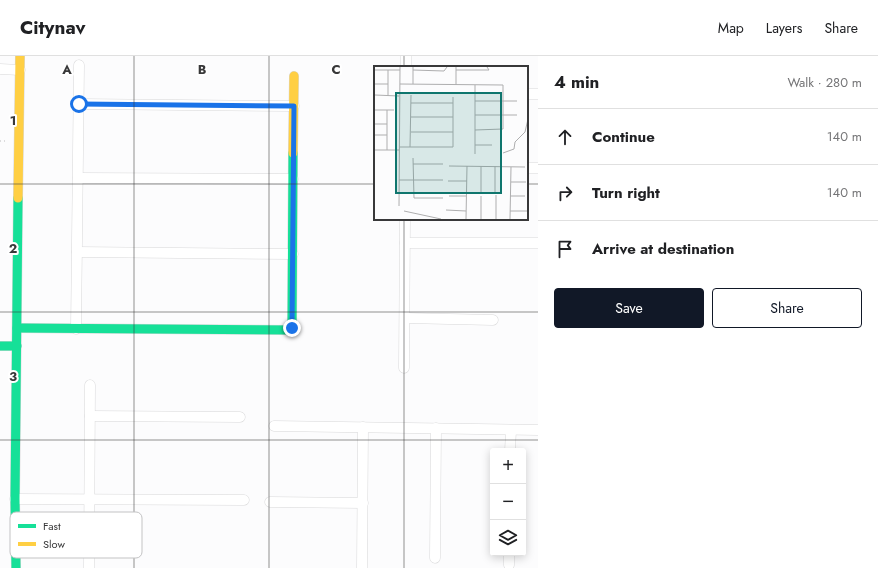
<!DOCTYPE html>
<html lang="en">
<head>
<meta charset="utf-8">
<style>
  :root { --surface:#fff; --page:#f6f6f6; --text:#202124; --muted:#757577; --line:#e0e0e0; --accent:#111827 }
  body { margin:0; font-family:Jost,sans-serif; background:var(--page); color:var(--text) }
  .controls { position:absolute; right:12px; bottom:12px; display:grid; overflow:hidden; border-radius:4px; box-shadow:0 2px 10px #0003 }
  .controls button { width:36px; height:36px; display:grid; place-items:center; padding:0; border:0; border-bottom:1px solid var(--line); background:var(--surface); color:var(--text); font:20px sans-serif }
  .stop { position:absolute; width:12px; height:12px; margin:-9px; border:3px solid #1a73e8; border-radius:50%; background:#fff }
  .stop.end { background:#1a73e8; border-color:#fff; box-shadow:0 1px 4px #0008 }
  .list { margin:0; padding:0; list-style:none }
  h2 { display:flex; justify-content:space-between; align-items:center; height:52px; margin:0; padding:0 16px; font-size:17px }
  h2 small { font-size:13px; font-weight:400; color:var(--muted) }
  .list li { display:grid; grid-template-columns:26px 1fr auto; gap:12px; align-items:center; box-sizing:border-box; height:56px; padding:0 16px; border-top:1px solid var(--line) }
  .list b { display:block; font-size:15px; white-space:nowrap }
  .list em { font-size:13px; font-style:normal; color:var(--muted) }
  .actions { display:flex; gap:8px; padding:12px 16px }
  .actions a { flex:1; padding:9px 0; border:1px solid var(--accent); border-radius:4px; text-align:center; font-size:14px; color:var(--accent) }
  .actions .main { background:var(--accent); color:#fff }
  .icon { flex:none; width:22px; height:22px; fill:none; stroke:currentColor; stroke-width:2; stroke-linecap:round; stroke-linejoin:round }
  .map { position:relative; flex:none; width:538px; height:512px; overflow:hidden }
  header { display:flex; align-items:center; gap:24px; box-sizing:border-box; height:56px; padding:0 20px; background:var(--surface); border-bottom:1px solid var(--line) }
  header strong { font-size:19px }
  nav { display:flex; gap:22px; margin-inline-start:auto; font-size:14px }
  main { display:flex }
  aside { flex:1; background:var(--surface) }
  .map>svg:first-child { display:block }
  .lines { fill:none; stroke-linecap:round; stroke-linejoin:round }
  .street-casing { stroke:#d8d8d9; stroke-width:11 }
  .fast-casing { stroke:#d8d8d9; stroke-width:10 }
  .slow-casing { stroke:#d8d8d9; stroke-width:10 }
  .path { stroke:#dcdcdd; stroke-width:2; stroke-dasharray:1 3; stroke-linecap:butt }
  .street { stroke:#fff; stroke-width:10 }
  .fast { stroke:#16e098; stroke-width:9 }
  .slow { stroke:#ffcf43; stroke-width:9 }
  .route { stroke:#1a73e8; stroke-width:5 }
  .grid { fill:none; stroke:#383839; stroke-width:1; stroke-opacity:0.55 }
  .inset-road { fill:none; stroke:#aeaeaf; stroke-width:1 }
  .view { fill:#0f766e; fill-opacity:0.15; stroke:#0f766e; stroke-width:2 }
  .inset-edge { fill:none; stroke:#383839; stroke-width:2 }
  .key { fill:#fff; stroke:#c3c3c4; stroke-width:1 }
  .key-label { font-size:11px; fill:#383839 }
  .grid-label { font-size:13px; text-anchor:middle; font-weight:bold; fill:#383839; stroke:#fff; stroke-width:4; stroke-linejoin:round; paint-order:stroke }
</style>
</head>
<body>
<header>
<strong>Citynav</strong>
<nav><a>Map</a><a>Layers</a><a>Share</a></nav>
</header>
<main>
<div class="map">
<svg width="538" height="512" viewBox="0 0 538 512">
  <rect width="100%" height="100%" fill="#fcfcfd"/>
  <g class="lines">
    <g class="street-casing">
      <g id="street">
        <path d="M406,11V0"/>
        <path d="M0,13L20,14"/>
        <path d="M527,38H538"/>
        <path d="M79,48L294,50"/>
        <path d="M527,112H538"/>
        <path d="M78,122L293,123"/>
        <path d="M405,187H538"/>
        <path d="M77,196L293,198"/>
        <path d="M405,262L493,264"/>
        <path d="M76,273L79,9"/>
        <path d="M404,312L405,163"/>
        <path d="M90,360L240,361"/>
        <path d="M274,370L538,374"/>
        <path d="M510,395L511,374"/>
        <path d="M15,443L244,444"/>
        <path d="M270,446L363,447"/>
        <path d="M435,502L436,372"/>
        <path d="M509,509V497"/>
        <path d="M89,512L90,329"/>
        <path d="M362,512L363,371"/>
      </g>
    </g>
    <g class="fast-casing">
      <g id="fast">
        <path d="M17,272L292,274L293,97"/>
        <path d="M0,290H17"/>
        <path d="M16,512L15,443L18,142"/>
      </g>
    </g>
    <g class="slow-casing">
      <g id="slow">
        <path d="M293,97L294,20"/>
        <path d="M18,142L20,0"/>
      </g>
    </g>
    <path class="path" d="M0,85H7"/>
    <use href="#street" class="street"/>
    <use href="#fast" class="fast"/>
    <use href="#slow" class="slow"/>
  </g>
  <g class="lines">
    <path class="route" d="M79,48L294,50L292,272"/>
  </g>
  <path class="grid" d="M134,0V512M269,0V512M404,0V11M0,128H375M527,128H538M404,163V512M0,256H538M0,384H538"/>
  <g transform="translate(374 10)">
    <rect width="154" height="154" fill="#fcfcfd"/>
    <path class="inset-road" d="M0,4H26M14,4V30M39,4L70,5L73,1M82,4H115L113,1M0,18H14M26,18L129,19V63L101,64M39,18V1M82,19V1M1,29L25,30M101,35H143M37,37H79M0,44H20M101,49H143M37,51H79M0,58H13M37,66H79M0,69H13M101,79H118M25,81H79V31M36,81L37,29M0,84H25M13,84V44M129,87L140,83L141,76L151,66L154,53M101,88V19M39,92L40,132H69M39,98H69M75,100L151,101M25,114H69M74,115H93M137,116H152M107,126V100M121,127V100M122,129V153M75,130H92M136,130H151M25,140L26,1M72,144L92,145M30,145L67,153M136,145H154M92,153L93,100M107,153V130M136,153L137,101"/>
    <path class="view" d="M22,27H127V127H22Z"/>
    <rect width="154" height="154" class="inset-edge"/>
  </g>
  <rect x="10" y="456" width="132" height="46" rx="6" class="key"/>
  <rect x="18" y="468" width="18" height="4" fill="#16e098"/>
  <rect x="18" y="486" width="18" height="4" fill="#ffcf43"/>
  <g class="key-label">
    <text x="43" y="474">Fast</text>
    <text x="43" y="492">Slow</text>
  </g>
  <g class="grid-label">
    <text x="67" y="18">A</text>
    <text x="202" y="18">B</text>
    <text x="336" y="18">C</text>
    <text x="13" y="69">1</text>
    <text x="13" y="197">2</text>
    <text x="13" y="325">3</text>
  </g>
</svg>
<div class="controls">
<button>+</button>
<button>−</button>
<button><svg class="icon" aria-label="layers" viewBox="0 0 24 24"><path d="M12 4l9 5-9 5-9-5zM3 14l9 5 9-5"/></svg></button>
</div>
<div class="stop" style="left:79px;top:48px"></div>
<div class="stop end" style="left:292px;top:272px"></div>
</div>
<aside>
<h2>4 min<small>Walk · 280 m</small></h2>
<ul class="list">
<li><svg class="icon" aria-label="ahead" viewBox="0 0 24 24"><path d="M12 20V5M6 11l6-6 6 6"/></svg><div><b>Continue</b></div><em>140 m</em></li>
<li><svg class="icon" aria-label="right" viewBox="0 0 24 24"><path d="M7 20v-9h11M14 6l5 5-5 5"/></svg><div><b>Turn right</b></div><em>140 m</em></li>
<li><svg class="icon" aria-label="arrive" viewBox="0 0 24 24"><path d="M6 21V4h12l-3 4 3 4H6"/></svg><div><b>Arrive at destination</b></div></li>
</ul>
<div class="actions"><a class="main">Save</a><a>Share</a></div>
</aside>
</main>
</body>
</html>
